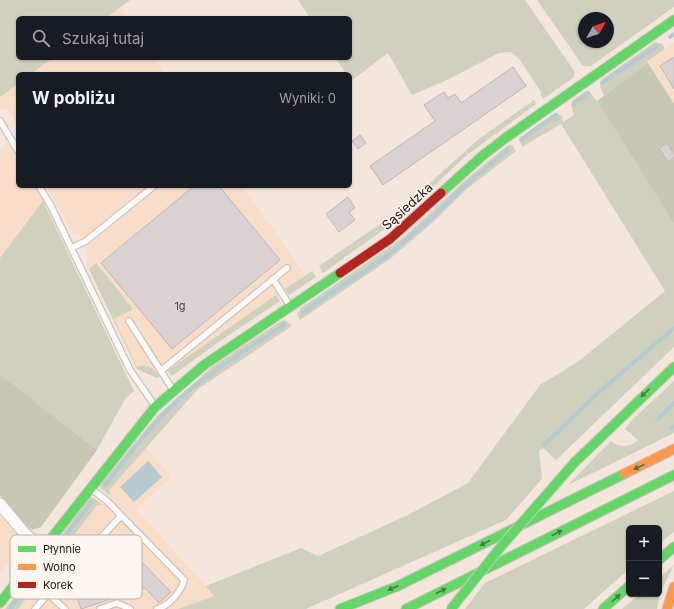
<!DOCTYPE html>
<html lang="pl">
<head>
<meta charset="utf-8">
<style>
  :root { --surface:#171b24; --page:#20242c; --text:#f1f3f6; --muted:#9ea1a6; --line:#363941 }
  body { margin:0; font-family:Inter,sans-serif; background:var(--page); color:var(--text) }
  .controls { position:absolute; right:12px; bottom:12px; display:grid; overflow:hidden; border-radius:6px; box-shadow:0 1px 3px #0004 }
  .controls button { width:36px; height:36px; display:grid; place-items:center; padding:0; border:0; border-bottom:1px solid var(--line); background:var(--surface); color:var(--text); font:20px sans-serif }
  .compass { position:absolute; left:578px; top:12px; width:36px; height:36px; border-radius:50%; background:var(--surface); box-shadow:0 1px 3px #0004; rotate:50deg }
  .list { margin:0; padding:0; list-style:none }
  h2 { display:flex; justify-content:space-between; align-items:center; height:52px; margin:0; padding:0 16px; font-size:17px }
  h2 small { font-size:13px; font-weight:400; color:var(--muted) }
  .icon { flex:none; width:22px; height:22px; fill:none; stroke:currentColor; stroke-width:2; stroke-linecap:round; stroke-linejoin:round }
  .map { position:relative; flex:none; width:674px; height:609px; overflow:hidden }
  .search { position:absolute; background:var(--surface); box-shadow:0 1px 3px #0004; left:16px; top:16px; width:336px; height:44px; display:flex; align-items:center; gap:10px; box-sizing:border-box; padding:0 14px; border-radius:6px; color:var(--muted); font-size:15px }
  .panel { position:absolute; background:var(--surface); box-shadow:0 1px 3px #0004; left:16px; top:72px; width:336px; height:116px; border-radius:6px }
  .map>svg:first-child { display:block }
  .built { fill:#f8ddc9 }
  .green { fill:#d0d0be; fill-rule:evenodd }
  .forest { fill:#c7c8b4 }
  .water { fill:#b6cad1 }
  .lines { fill:none; stroke-linecap:round; stroke-linejoin:round }
  .stream { stroke:#b6cad1; stroke-width:4 }
  .building { fill:#dad1d2; stroke:#bfb6b7 }
  .lane-casing { stroke:#cdc2b9; stroke-width:8 }
  .street-casing { stroke:#cdc2b9; stroke-width:13 }
  .fast-casing { stroke:#cdc2b9; stroke-width:11 }
  .slow-casing { stroke:#cdc2b9; stroke-width:11 }
  .jam-casing { stroke:#cdc2b9; stroke-width:11 }
  .lane { stroke:#fdfbfa; stroke-width:5.5 }
  .street { stroke:#fdfbfa; stroke-width:11 }
  .fast { stroke:#63d668; stroke-width:9 }
  .slow { stroke:#ff974d; stroke-width:9 }
  .jam { stroke:#b3261e; stroke-width:9 }
  .fast-bridge-casing { stroke:#cec7c2; stroke-width:11; stroke-linecap:butt }
  .fast-bridge { stroke:#63d668; stroke-width:9 }
  .oneway { fill:#447f3f }
  .labels { text-anchor:middle; dominant-baseline:central; stroke-width:3; stroke-linejoin:round; paint-order:stroke }
  .number-label { font-size:11px; fill:#4e443e }
  .street-label { font-size:13px; fill:#1f150d; stroke:#fdf6f1 }
  .key { fill:#fdf6f1; stroke:#bab2ad; stroke-width:1 }
  .key-label { font-size:11px; fill:#1f150d }
</style>
</head>
<body>
<div class="map">
<svg width="674" height="609" viewBox="0 0 674 609">
  <rect width="100%" height="100%" fill="#f4e6dc"/>
  <g class="built">
    <path d="M120,8L127,18H106Z"/>
    <path d="M674,42V104L647,61Z"/>
    <path d="M53,58H155L166,74H31Z"/>
    <path d="M18,84V131L16,124L8,110L0,108V97Z"/>
    <path d="M7,142L18,160V186H34L43,201L0,258V150Z"/>
    <path d="M47,186H243L305,275L157,378L137,369L87,266V249L84,242L80,235L72,234Z"/>
    <path d="M146,448L172,477L136,509L215,596L178,609H18L97,505H103L110,495L109,490Z"/>
    <path d="M0,514L25,544L0,573Z"/>
  </g>
  <g class="green">
    <path d="M0,0H130L106,18H18V58H53L31,74H18V84L0,97Z"/>
    <path d="M298,0H525L575,72L574,77L543,99L541,95L542,94L520,60L511,52L499,53L447,80L412,95L388,53L351,81L350,74H346L336,58H350V18H310Z"/>
    <path d="M537,0H674V7L591,66H583ZM584,18H608V42H584Z"/>
    <path d="M655,42L662,44L665,49L647,61L648,63L604,96L600,87L601,80Z"/>
    <path d="M586,91H589L597,101L674,224V347L556,460L543,448L539,451L542,479L506,520L306,609H178L214,596L206,586L301,548L318,556L408,515L468,483L540,385L579,361L665,291L561,124L522,147L519,138L555,113L562,116L563,122L574,115L571,104L573,100Z"/>
    <path d="M534,100L536,104L467,155L405,213L401,209L480,138Z"/>
    <path d="M508,145H512L516,151L468,188L432,223L390,259L300,320L297,314L301,308L404,237L464,181Z"/>
    <path d="M43,201L134,391L125,399L97,450L0,374V258Z"/>
    <path d="M386,220L390,225L323,273L319,266Z"/>
    <path d="M96,263L133,309L114,319L137,367C148,363 152,368 159,376L157,378L137,369L89,269Z"/>
    <path d="M312,271L316,277L289,295L285,289Z"/>
    <path d="M276,295L280,301L213,346L172,376L167,371Z"/>
    <path d="M285,320L292,326L198,389L109,490L110,495L101,489L100,485L158,415L213,366L281,321Z"/>
    <path d="M674,381V433L568,485L611,441C620,448 629,448 638,440L625,429L632,420Z"/>
    <path d="M674,491V532L659,544V528H629V569L584,609H465L485,583Z"/>
    <path d="M92,497L103,505H97L18,609H5L89,499Z"/>
    <path d="M674,565L660,593L657,609H622L640,594H659V578Z"/>
  </g>
  <g class="forest">
    <path d="M648,63L674,104V224L597,101Z"/>
    <path d="M0,374L97,450L41,527L32,530L25,525L0,495Z"/>
  </g>
  <path class="water" d="M148,461L162,477L134,502L120,487Z"/>
  <g class="lines">
    <g class="stream">
      <path d="M670,37L674,34"/>
      <path d="M602,83L657,46"/>
      <path d="M574,104L588,93"/>
      <path d="M521,140L556,115"/>
      <path d="M303,312L388,255L425,224L464,186L508,150"/>
      <path d="M657,420L674,403"/>
      <path d="M672,428L674,427"/>
      <path d="M544,445L600,391L674,328"/>
      <path d="M105,485C129,455 152,423 181,397C213,370 249,348 284,325"/>
      <path d="M10,609L91,502"/>
    </g>
  </g>
  <g class="building">
    <path d="M674,57V89L660,66Z"/>
    <path d="M513,67L526,86L383,185L370,166L435,121L424,105L444,92L448,98L455,94L461,103Z"/>
    <path d="M360,135L366,143L358,149L352,141Z"/>
    <path d="M667,143L674,154V158L668,162L659,148Z"/>
    <path d="M194,186H219L280,260L172,349L101,263Z"/>
    <path d="M348,197L355,208L349,212L355,220L339,232L326,214Z"/>
    <path d="M133,553L171,592L159,603L145,588L137,590L126,560Z"/>
    <path d="M126,560L137,590L81,609L71,579Z"/>
  </g>
  <g class="lines">
    <g class="lane-casing">
      <g id="lane">
        <path d="M0,121L18,151"/>
        <path d="M39,186L51,206L130,370L155,406"/>
        <path d="M71,248L86,241L154,186"/>
        <path d="M273,279L290,306"/>
        <path d="M129,321L173,390"/>
        <path d="M162,370L287,268"/>
        <path d="M90,488L106,500L184,580C181,592 169,606 157,609"/>
        <path d="M35,609L48,594"/>
        <path d="M65,609L48,594L121,516"/>
        <path d="M100,609L117,603L130,609"/>
      </g>
    </g>
    <g class="street-casing">
      <path id="street" d="M0,504L26,535L43,548"/>
    </g>
    <g class="fast-casing">
      <g id="fast">
        <path d="M441,193L481,157L504,139L674,20"/>
        <path d="M574,463L674,367"/>
        <path d="M659,560L674,547"/>
        <path d="M0,603L155,407L204,365L340,273"/>
        <path d="M340,609L398,586L624,474"/>
        <path d="M406,609L674,475"/>
        <path d="M603,609L629,586"/>
      </g>
    </g>
    <g class="slow-casing">
      <g id="slow">
        <path d="M624,474L674,449"/>
        <path d="M667,609L674,587"/>
      </g>
    </g>
    <g class="jam-casing">
      <path id="jam" d="M340,273L390,239L441,193"/>
    </g>
    <use href="#lane" class="lane"/>
    <use href="#street" class="street"/>
    <use href="#fast" class="fast"/>
    <use href="#slow" class="slow"/>
    <use href="#jam" class="jam"/>
    <g class="fast-bridge-casing">
      <path id="fast-bridge" d="M451,609L499,549L574,463"/>
    </g>
    <use href="#fast-bridge" class="fast-bridge"/>
  </g>
  <defs><path id="oneway-solid" d="M-6-.8H1V-3.2L6.5 0L1 3.2V.8H-6Z"/></defs>
  <g class="oneway">
    <use href="#oneway-solid" transform="translate(645 393) rotate(137)"/>
    <use href="#oneway-solid" transform="translate(639 467) rotate(154)"/>
    <use href="#oneway-solid" transform="translate(557 533) rotate(-27)"/>
    <use href="#oneway-solid" transform="translate(485 543) rotate(154)"/>
    <use href="#oneway-solid" transform="translate(393 588) rotate(158)"/>
    <use href="#oneway-solid" transform="translate(441 591) rotate(-27)"/>
    <use href="#oneway-solid" transform="translate(616 598) rotate(-42)"/>
  </g>
  <g class="labels">
    <g class="number-label">
      <text x="180" y="306">1g</text>
    </g>
    <g class="street-label">
      <text transform="translate(407 206) rotate(-42)">Sąsiedzka</text>
    </g>
  </g>
  <rect x="10" y="535" width="132" height="64" rx="6" class="key"/>
  <rect x="18" y="546" width="18" height="6" fill="#63d668"/>
  <rect x="18" y="564" width="18" height="6" fill="#ff974d"/>
  <rect x="18" y="582" width="18" height="6" fill="#b3261e"/>
  <g class="key-label">
    <text x="43" y="553">Płynnie</text>
    <text x="43" y="571">Wolno</text>
    <text x="43" y="589">Korek</text>
  </g>
</svg>
<div class="controls">
<button>+</button>
<button>−</button>
</div>
<svg class="compass" viewBox="-18 -18 36 36"><path d="M0-13l5 13h-10z" fill="#e53935"/><path d="M0 13l5-13h-10z" fill="#9ea1a6"/></svg>
<div class="search"><svg class="icon" aria-label="search" viewBox="0 0 24 24"><circle cx="10" cy="10" r="6"/><path d="M15 15l6 6"/></svg>Szukaj tutaj</div>
<section class="panel">
<h2>W pobliżu<small>Wyniki: 0</small></h2>
<ul class="list">
</ul>
</section>
</div>
</body>
</html>
